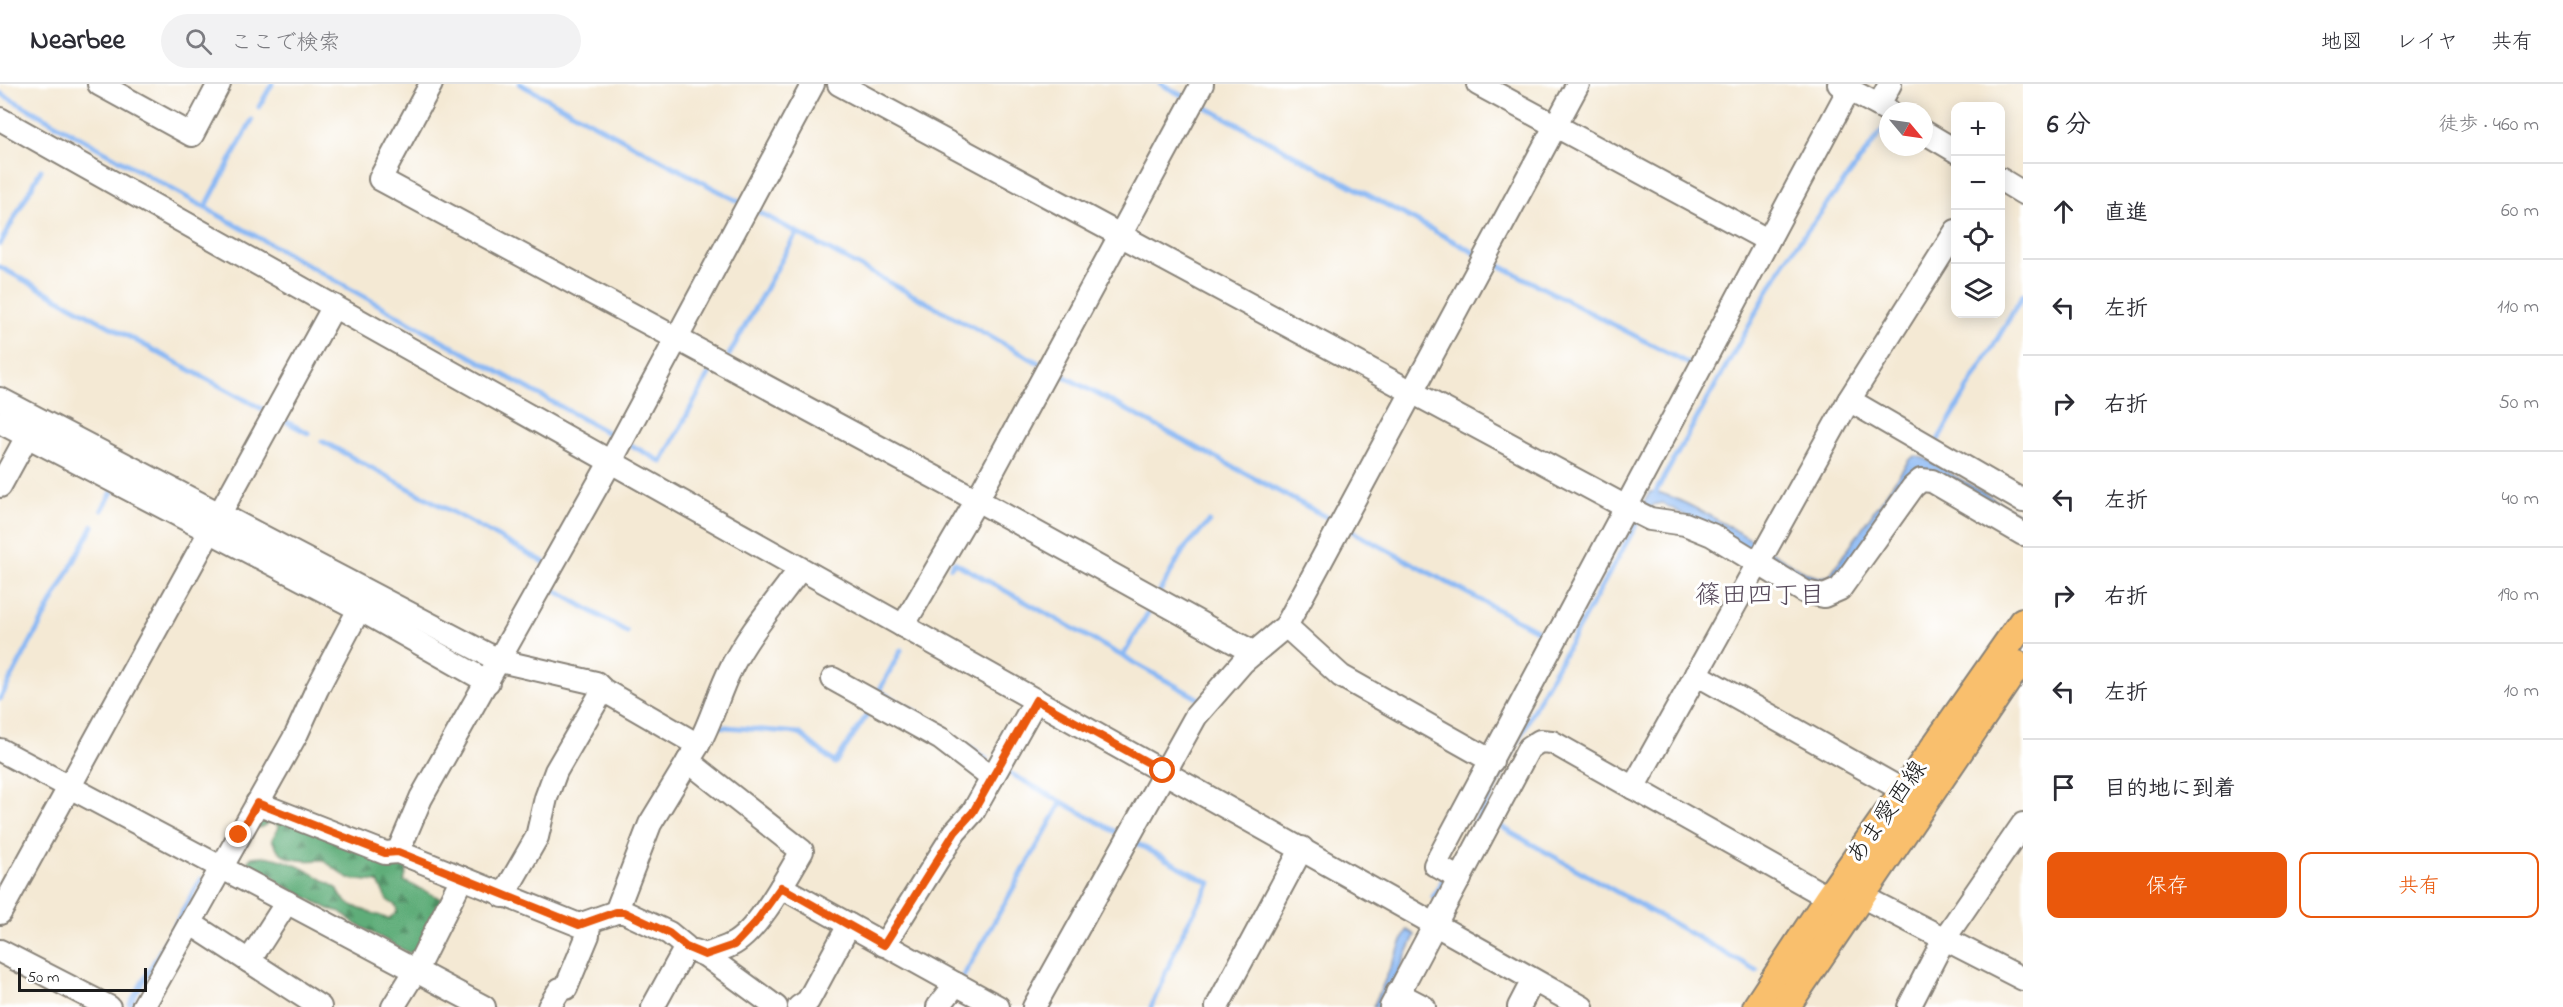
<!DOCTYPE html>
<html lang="ja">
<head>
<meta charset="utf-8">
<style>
  :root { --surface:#fff; --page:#f2f2f3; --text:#2b2b33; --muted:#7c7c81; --line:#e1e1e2; --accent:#ea580c }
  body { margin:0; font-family:"Indie Flower","Klee One",sans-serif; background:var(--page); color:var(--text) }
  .controls { position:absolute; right:18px; top:18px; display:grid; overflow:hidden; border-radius:12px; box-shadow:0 3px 15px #0003 }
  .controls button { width:54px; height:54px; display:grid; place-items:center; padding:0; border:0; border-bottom:2px solid var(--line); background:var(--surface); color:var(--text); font:30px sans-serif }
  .compass { position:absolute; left:1879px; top:18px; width:54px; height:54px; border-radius:50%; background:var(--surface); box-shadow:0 3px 15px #0003; rotate:119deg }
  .scale { position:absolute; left:18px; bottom:15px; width:129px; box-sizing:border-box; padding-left:6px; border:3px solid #1c1c1c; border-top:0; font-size:16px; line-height:21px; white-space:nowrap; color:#1c1c1c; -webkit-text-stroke:4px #fff; paint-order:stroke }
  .stop { position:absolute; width:18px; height:18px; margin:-14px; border:4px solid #ea580c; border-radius:50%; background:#fff }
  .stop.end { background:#ea580c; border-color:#fff; box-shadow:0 2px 6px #0008 }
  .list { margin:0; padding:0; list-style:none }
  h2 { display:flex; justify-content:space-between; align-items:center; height:78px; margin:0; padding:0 24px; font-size:26px }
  h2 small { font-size:20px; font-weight:400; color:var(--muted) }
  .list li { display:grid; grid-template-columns:39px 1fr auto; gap:18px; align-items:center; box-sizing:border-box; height:96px; padding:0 24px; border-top:2px solid var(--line) }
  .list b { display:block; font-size:22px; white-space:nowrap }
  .list em { font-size:20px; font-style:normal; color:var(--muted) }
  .actions { display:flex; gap:12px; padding:18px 24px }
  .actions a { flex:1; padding:14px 0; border:2px solid var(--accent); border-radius:12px; text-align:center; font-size:21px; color:var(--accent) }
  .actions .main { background:var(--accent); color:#fff }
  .icon { flex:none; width:33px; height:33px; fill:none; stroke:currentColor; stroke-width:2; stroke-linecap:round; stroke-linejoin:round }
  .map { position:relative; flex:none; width:2023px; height:923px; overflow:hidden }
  header { display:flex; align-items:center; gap:36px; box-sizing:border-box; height:84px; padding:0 30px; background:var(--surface); border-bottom:2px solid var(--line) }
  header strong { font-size:28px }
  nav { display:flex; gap:33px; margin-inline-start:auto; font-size:21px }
  .search { width:420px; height:54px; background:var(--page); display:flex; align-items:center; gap:15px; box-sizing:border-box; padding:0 21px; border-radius:33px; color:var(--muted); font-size:22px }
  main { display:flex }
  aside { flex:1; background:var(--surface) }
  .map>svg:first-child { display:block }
  .forest { fill:url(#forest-firs); stroke:#3d644a; stroke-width:1.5 }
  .water { fill:#89b8f4; stroke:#526a88; stroke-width:1.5 }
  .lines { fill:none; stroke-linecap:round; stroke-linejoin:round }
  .stream { stroke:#89b8f4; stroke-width:5 }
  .minor-casing { stroke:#888278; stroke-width:26 }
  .major-casing { stroke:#888278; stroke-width:32 }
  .minor { stroke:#fff; stroke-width:22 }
  .major { stroke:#f9bf6d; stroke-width:28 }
  .route { stroke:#ea580c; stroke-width:8 }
  .labels { text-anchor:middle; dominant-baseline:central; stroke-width:6; stroke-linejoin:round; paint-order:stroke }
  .street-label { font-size:24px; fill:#1c1c1c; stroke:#fff }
  .neighbourhood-label { font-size:26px; fill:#56495a; stroke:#fff }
</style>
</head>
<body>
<header>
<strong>Nearbee</strong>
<div class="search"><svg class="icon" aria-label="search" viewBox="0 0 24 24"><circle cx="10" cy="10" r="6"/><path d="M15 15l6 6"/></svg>ここで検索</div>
<nav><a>地図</a><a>レイヤ</a><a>共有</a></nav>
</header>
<main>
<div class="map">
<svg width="2023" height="923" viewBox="0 0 2023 923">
  <defs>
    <pattern id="forest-firs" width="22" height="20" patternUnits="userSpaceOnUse" patternTransform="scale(1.5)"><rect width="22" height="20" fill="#5ead79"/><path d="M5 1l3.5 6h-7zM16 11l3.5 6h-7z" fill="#4d8c62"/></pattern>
  </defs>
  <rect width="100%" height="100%" fill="#fff"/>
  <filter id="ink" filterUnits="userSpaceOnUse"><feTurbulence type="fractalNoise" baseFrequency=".0167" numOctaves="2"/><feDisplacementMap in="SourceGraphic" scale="12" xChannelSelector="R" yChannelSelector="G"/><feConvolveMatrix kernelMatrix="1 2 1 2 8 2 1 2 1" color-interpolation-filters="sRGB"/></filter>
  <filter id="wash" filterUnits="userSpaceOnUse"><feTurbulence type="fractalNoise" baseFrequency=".008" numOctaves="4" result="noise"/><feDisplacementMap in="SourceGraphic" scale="24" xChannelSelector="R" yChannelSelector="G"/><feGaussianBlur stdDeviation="1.35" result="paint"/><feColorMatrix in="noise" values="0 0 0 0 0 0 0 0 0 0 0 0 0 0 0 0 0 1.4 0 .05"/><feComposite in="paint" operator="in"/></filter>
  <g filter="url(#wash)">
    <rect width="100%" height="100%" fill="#f4e9d4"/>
    <path class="forest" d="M259,726L406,782L408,784L404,797L442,815L416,867L409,869L354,839L341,828L329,825L279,799C271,784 254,793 248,777L252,773C280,768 314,790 338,805C342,825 373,827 388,835L397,828L396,822L387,816L378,798L349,795L323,776C304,777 280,779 272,755L279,743L272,737L260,744L255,742Z"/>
    <g class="water">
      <path d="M1915,372L1926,375L2023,432V442L1928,386L1843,494L1822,505L1662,419L1653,421L1647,429L1640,425L1650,408C1671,403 1784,476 1808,490L1819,493L1829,492L1909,376Z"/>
      <path d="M1407,846L1415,851L1383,923H1373Z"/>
    </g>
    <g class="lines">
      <g class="stream">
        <path d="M520,0L741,119"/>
        <path d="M1161,0L1185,13"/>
        <path d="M0,9L615,353"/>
        <path d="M1200,20L1477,170"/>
        <path d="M259,23L272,0"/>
        <path d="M205,124L252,36"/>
        <path d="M755,126L1039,279"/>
        <path d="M0,160L41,86"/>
        <path d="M1493,178L1691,281"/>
        <path d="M0,183L266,327"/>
        <path d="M729,271L797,148"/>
        <path d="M1058,289L1334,437"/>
        <path d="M281,335L308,349"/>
        <path d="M1938,356L2023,211"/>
        <path d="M322,357L544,478"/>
        <path d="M629,360L662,378L712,284"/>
        <path d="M1653,413L1786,175L1888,39"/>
        <path d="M102,426L112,408"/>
        <path d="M1348,445L1547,552"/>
        <path d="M951,483L954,478L1201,616"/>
        <path d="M548,502L627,548"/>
        <path d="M1160,507L1184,465L1209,438"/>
        <path d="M1123,572L1153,520"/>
        <path d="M879,607L943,644"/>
        <path d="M878,609L901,566"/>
        <path d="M0,615L93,442"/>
        <path d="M714,642L799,649L835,679L871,625"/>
        <path d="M970,663L986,675"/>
        <path d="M1004,686L1118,749"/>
        <path d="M1498,741L1757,887"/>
        <path d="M1134,758L1210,799L1182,850L1151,923"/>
        <path d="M1450,784L1492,709L1542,609L1639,436"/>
        <path d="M1433,813L1445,792"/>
        <path d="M963,893L1062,718"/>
        <path d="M130,920L201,795"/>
      </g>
    </g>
  </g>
  <g filter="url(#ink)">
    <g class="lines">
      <g class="minor-casing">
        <g id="minor">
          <path d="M99,0L192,51L219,0"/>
          <path d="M431,0L380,95L977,416L1254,569"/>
          <path d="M839,0L1626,423L1650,435L1685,440L1712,451L1805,508L1824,512L1840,505L1913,403L1921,396L1932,397L2023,450"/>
          <path d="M1478,0L1767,156"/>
          <path d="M1839,0L1889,27"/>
          <path d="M1879,21L1890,0"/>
          <path d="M0,35L1582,923"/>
          <path d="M1924,48L1956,67"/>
          <path d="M2000,95L2023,109"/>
          <path d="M0,315L500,577L596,599L603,606L698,661L650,740L616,828"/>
          <path d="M1849,316L1956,147"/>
          <path d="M0,338L359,525L488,598"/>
          <path d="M0,402L35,338"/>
          <path d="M903,542L977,416L1202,0"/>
          <path d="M1286,542L1341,592L1492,677"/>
          <path d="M1696,590L1904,707"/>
          <path d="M833,595L941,655L992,694"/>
          <path d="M698,661C712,637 718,609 731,584C749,549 776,518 800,485"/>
          <path d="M0,666L484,923"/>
          <path d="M688,677L802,767C787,792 758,848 731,861C723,865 713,868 705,871"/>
          <path d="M1633,704L1849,316L2023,417"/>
          <path d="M257,719L385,769L398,768L579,841L616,828H624L669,849L686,863L653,923"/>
          <path d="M398,768L421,714L611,377L813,0"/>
          <path d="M1460,795L1435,781L1849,5"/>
          <path d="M781,803L956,900"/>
          <path d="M1859,811L2023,895"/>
          <path d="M503,812L537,753L546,714L556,687L603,606"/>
          <path d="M0,829L334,222"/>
          <path d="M190,839L320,923"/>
          <path d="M884,861L955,748L973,728L1036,616"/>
          <path d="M0,867L109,923"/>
          <path d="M695,867L705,871L776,923"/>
          <path d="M249,877L287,818"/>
          <path d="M1397,909L1424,923"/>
          <path d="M143,923L297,649L317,605L365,514"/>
          <path d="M393,923L416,886L462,794"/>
          <path d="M549,923L560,905L566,904L588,851L589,839"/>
          <path d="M799,923L808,917L849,841"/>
          <path d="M938,923L956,900L998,923"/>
          <path d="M1034,923L1196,632L1243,578L1286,542L1578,0"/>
          <path d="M1217,923L1302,764"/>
          <path d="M1391,923L1529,664L1540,657L1552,658L1829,814"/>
          <path d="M1519,923L1533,896"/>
          <path d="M1909,923L1944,855L2023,740"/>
        </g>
      </g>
      <g class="major-casing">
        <g id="major">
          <path d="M1757,923L1829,814L2023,538"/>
          <path d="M1785,923L2017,581"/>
        </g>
      </g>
      <use href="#minor" class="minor"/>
      <use href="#major" class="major"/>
    </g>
  </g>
  <g class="lines" filter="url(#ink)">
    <path class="route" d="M239,751L257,719L385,769L398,768L579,841L616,828H624L669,849L686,863L705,871L734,861L755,839L781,803L884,861L955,748L973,728L1036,616L1163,687"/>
  </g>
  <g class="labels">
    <g class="street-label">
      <text transform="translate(1888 729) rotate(-55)">あま愛西線</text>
    </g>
    <g class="neighbourhood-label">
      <text x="1760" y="513">篠田四丁目</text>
    </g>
  </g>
</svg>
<div class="controls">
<button>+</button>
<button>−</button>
<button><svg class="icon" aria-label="locate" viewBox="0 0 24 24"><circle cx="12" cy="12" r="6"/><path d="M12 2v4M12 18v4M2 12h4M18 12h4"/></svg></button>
<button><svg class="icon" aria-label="layers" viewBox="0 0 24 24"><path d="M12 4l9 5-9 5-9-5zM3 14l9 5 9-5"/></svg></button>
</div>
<svg class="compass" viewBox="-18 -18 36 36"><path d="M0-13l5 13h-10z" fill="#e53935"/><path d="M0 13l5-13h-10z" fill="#7c7c81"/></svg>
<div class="scale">50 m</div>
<div class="stop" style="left:1163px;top:687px"></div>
<div class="stop end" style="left:239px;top:751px"></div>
</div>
<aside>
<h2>6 分<small>徒歩 · 460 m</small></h2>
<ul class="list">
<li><svg class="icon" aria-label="ahead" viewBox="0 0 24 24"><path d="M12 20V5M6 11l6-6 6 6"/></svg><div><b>直進</b></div><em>60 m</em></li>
<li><svg class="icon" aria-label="left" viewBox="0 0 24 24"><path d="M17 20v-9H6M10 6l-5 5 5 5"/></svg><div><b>左折</b></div><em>110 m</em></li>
<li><svg class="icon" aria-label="right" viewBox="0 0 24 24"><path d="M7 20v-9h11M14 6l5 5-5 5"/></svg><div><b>右折</b></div><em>50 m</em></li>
<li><svg class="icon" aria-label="left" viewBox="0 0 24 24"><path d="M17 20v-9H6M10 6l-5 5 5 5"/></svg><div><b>左折</b></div><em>40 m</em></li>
<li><svg class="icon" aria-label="right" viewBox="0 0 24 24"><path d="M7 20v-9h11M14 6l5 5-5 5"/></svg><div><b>右折</b></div><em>190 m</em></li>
<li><svg class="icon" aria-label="left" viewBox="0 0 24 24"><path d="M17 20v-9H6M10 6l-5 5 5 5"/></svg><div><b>左折</b></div><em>10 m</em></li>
<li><svg class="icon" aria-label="arrive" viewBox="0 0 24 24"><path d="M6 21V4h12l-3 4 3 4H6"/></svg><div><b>目的地に到着</b></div></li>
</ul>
<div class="actions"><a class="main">保存</a><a>共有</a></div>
</aside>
</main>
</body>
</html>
